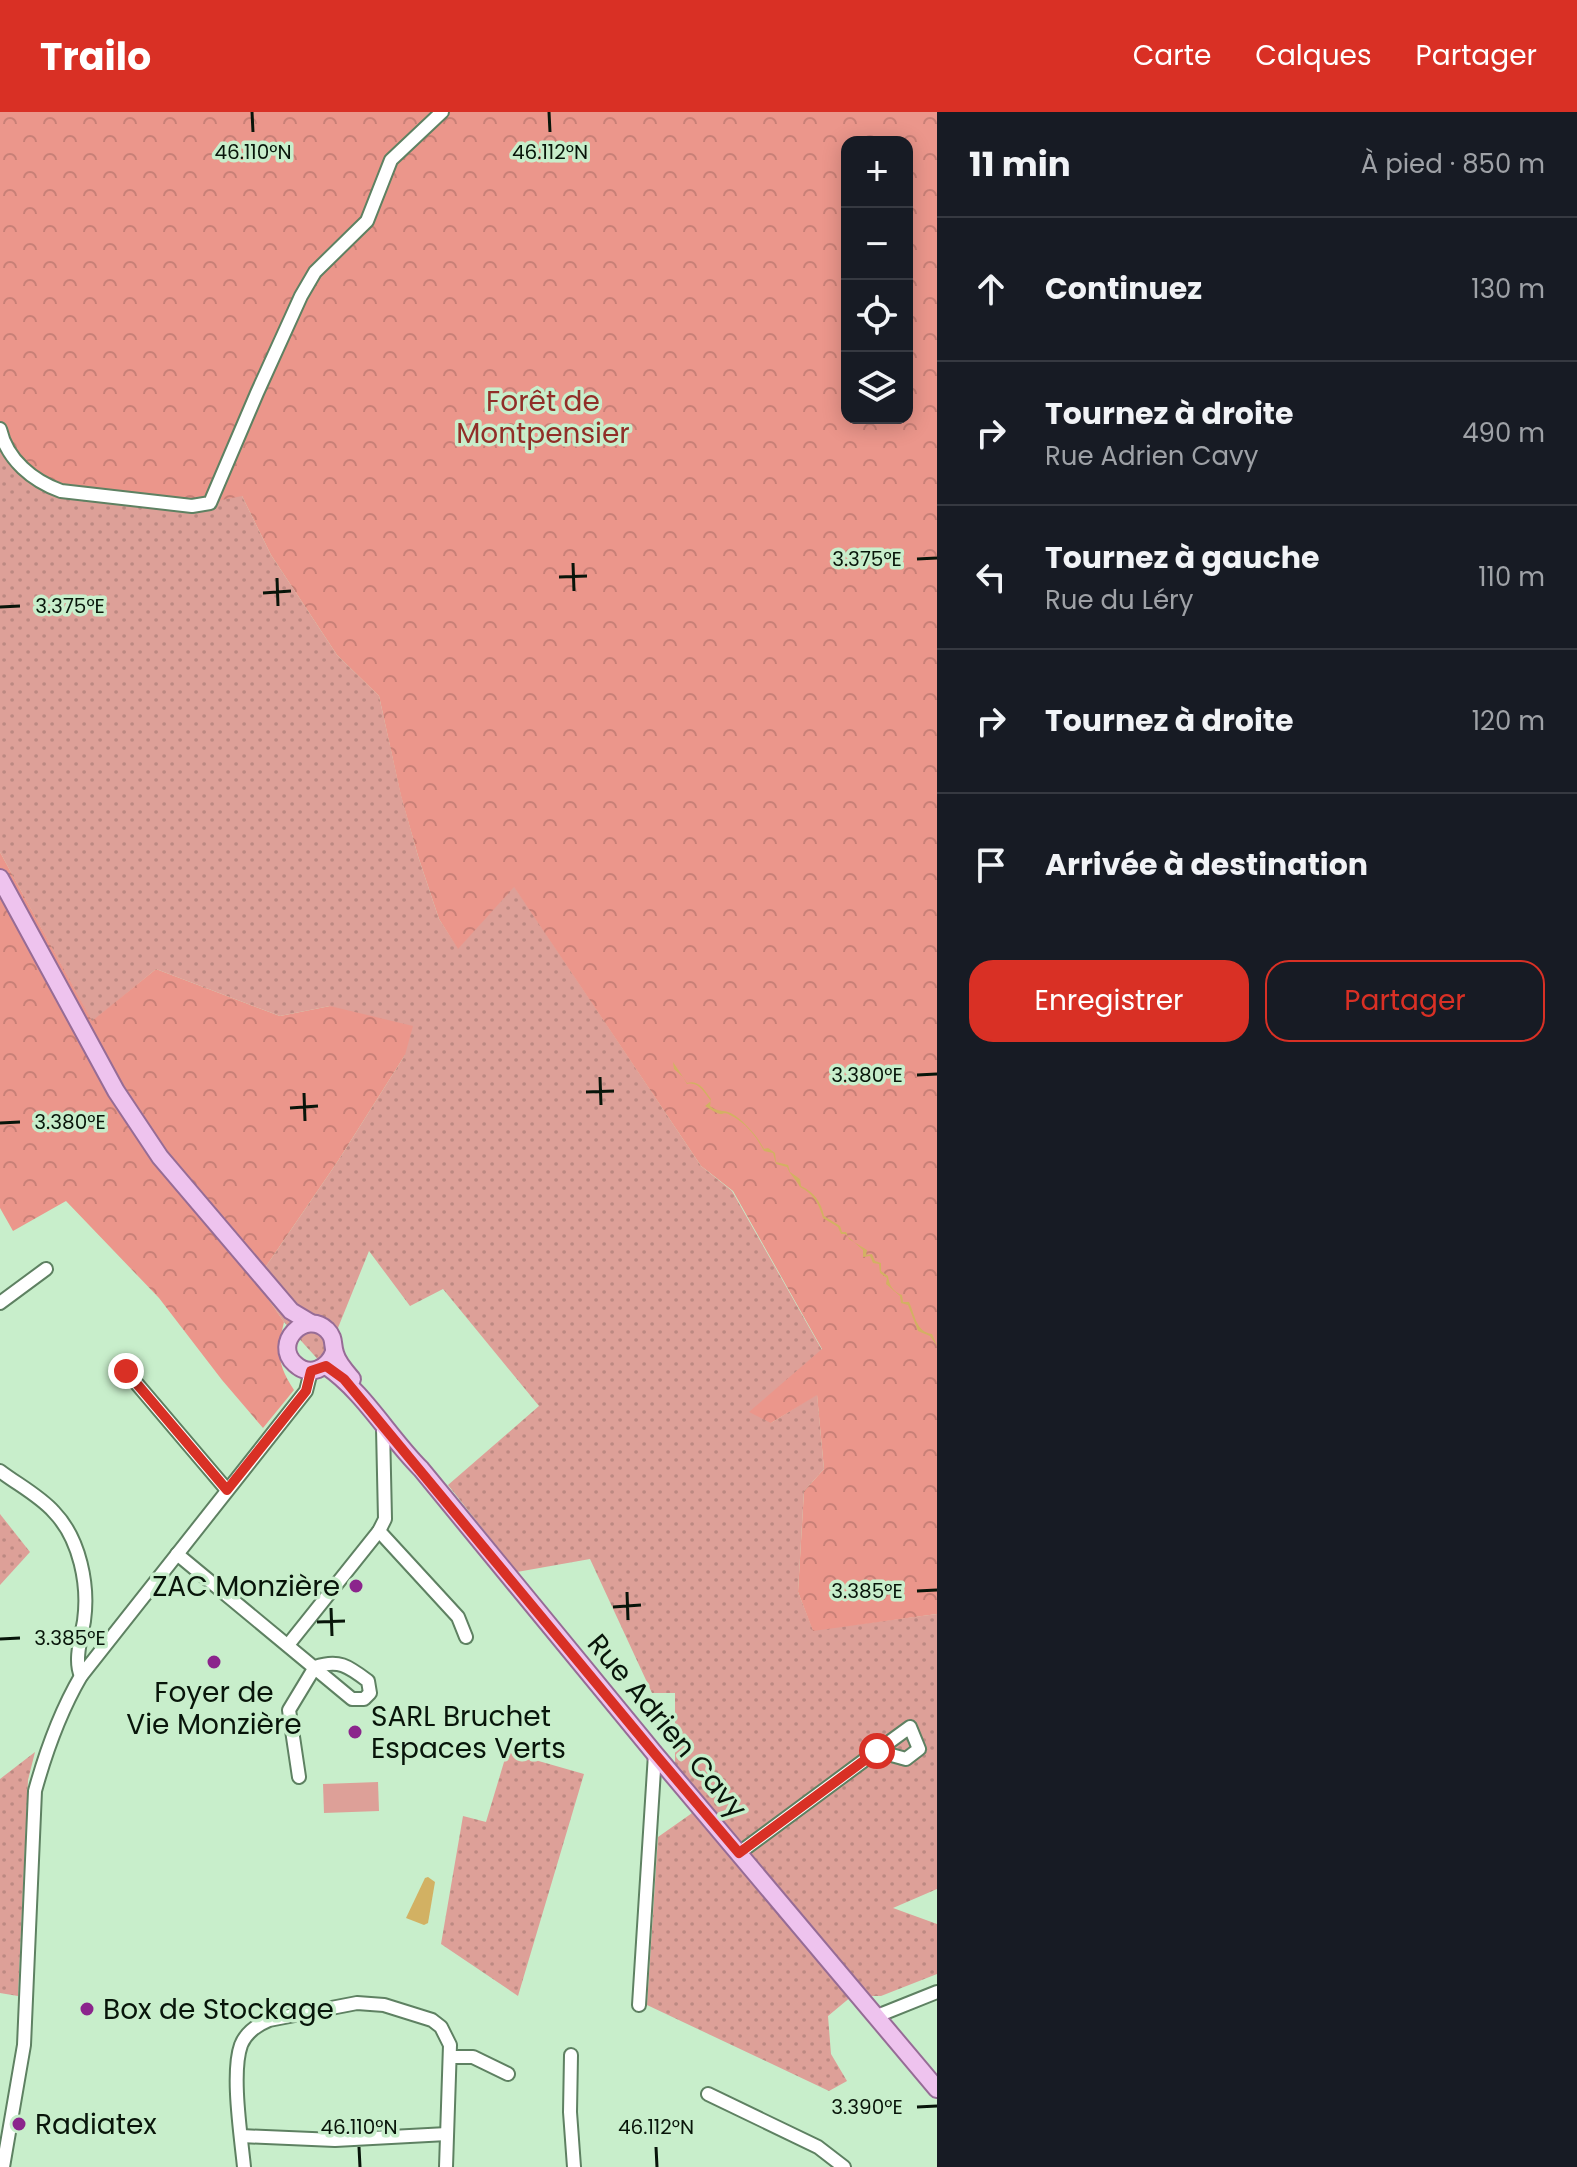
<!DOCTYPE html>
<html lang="fr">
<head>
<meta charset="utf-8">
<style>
  :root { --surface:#171b24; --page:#20242c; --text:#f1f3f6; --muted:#9ea1a6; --line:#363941; --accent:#d93025 }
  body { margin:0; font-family:Poppins,sans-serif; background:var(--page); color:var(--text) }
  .controls { position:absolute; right:24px; top:24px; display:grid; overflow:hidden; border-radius:16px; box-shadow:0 4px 20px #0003 }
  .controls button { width:72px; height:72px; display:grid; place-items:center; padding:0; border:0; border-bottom:2px solid var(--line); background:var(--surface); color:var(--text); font:40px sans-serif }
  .stop { position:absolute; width:24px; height:24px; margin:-18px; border:6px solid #d93025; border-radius:50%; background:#fff }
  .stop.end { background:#d93025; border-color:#fff; box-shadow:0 2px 8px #0008 }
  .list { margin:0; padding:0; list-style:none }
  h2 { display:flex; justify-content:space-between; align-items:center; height:104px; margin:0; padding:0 32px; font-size:34px }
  h2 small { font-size:26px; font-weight:400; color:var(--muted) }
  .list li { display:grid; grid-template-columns:52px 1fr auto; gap:24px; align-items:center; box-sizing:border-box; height:144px; padding:0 32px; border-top:2px solid var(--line) }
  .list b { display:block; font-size:30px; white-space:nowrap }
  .list p { margin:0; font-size:26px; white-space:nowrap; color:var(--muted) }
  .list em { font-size:26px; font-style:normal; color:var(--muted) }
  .actions { display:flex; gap:16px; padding:24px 32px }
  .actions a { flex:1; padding:18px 0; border:2px solid var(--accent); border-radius:24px; text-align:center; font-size:28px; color:var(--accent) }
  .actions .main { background:var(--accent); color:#fff }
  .icon { flex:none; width:44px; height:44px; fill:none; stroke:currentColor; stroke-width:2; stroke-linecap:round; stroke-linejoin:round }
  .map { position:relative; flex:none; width:937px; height:2055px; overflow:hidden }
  header { display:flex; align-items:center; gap:48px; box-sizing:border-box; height:112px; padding:0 40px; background:var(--accent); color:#fff }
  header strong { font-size:38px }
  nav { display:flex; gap:44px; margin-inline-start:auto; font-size:28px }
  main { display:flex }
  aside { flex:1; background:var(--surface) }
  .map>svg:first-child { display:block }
  .grass { fill:url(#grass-dots) }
  .forest { fill:url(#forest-crowns); fill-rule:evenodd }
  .green { fill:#dda098 }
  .water { fill:#d2b163 }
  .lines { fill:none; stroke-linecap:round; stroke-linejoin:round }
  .minor-casing { stroke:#5e8162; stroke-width:16 }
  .major-casing { stroke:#966c96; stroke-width:20 }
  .minor { stroke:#fff; stroke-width:12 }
  .major { stroke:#eec3ee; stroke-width:16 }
  .route { stroke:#d93025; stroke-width:10 }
  .ticks { fill:none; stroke:#08150a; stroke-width:3 }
  .poi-dot { fill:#8b258c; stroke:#c8eecb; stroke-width:3 }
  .labels { text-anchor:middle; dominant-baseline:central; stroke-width:7; stroke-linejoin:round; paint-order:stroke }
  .park-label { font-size:28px; fill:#912e28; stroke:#c8eecb }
  .poi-label { font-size:28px; fill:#08150a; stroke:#c8eecb; text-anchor:start }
  .street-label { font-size:28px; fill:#08150a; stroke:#c8eecb }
  .ticks-label { font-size:20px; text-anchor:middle; fill:#08150a; stroke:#c8eecb; stroke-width:7; stroke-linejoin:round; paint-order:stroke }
</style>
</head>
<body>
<header>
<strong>Trailo</strong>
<nav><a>Carte</a><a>Calques</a><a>Partager</a></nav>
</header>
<main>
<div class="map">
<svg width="937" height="2055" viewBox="0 0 937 2055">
  <defs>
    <pattern id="grass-dots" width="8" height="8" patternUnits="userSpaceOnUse" patternTransform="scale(2)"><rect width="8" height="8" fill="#dda098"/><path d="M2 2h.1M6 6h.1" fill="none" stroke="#bc8982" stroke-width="1.8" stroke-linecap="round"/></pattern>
    <pattern id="forest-crowns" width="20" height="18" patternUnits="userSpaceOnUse" patternTransform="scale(2)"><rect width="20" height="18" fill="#eb968b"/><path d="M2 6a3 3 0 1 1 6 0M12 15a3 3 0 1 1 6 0" fill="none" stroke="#c88077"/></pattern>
  </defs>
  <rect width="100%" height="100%" fill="#c8eecb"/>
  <g class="grass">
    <path d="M0,317L242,384L271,443L337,543L379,584L401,683L418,744L439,807L458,836L514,774L701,1054L732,1079L822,1238L771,1311L817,1282L824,1357L804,1379L798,1480L813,1518L937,1502V1777L893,1796L937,1812V1862L881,1884H852L828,1904L831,1942L847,1969L829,1979L647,1893L658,1725L695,1699L675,1676V1581H652L590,1447L517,1460L448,1373L539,1294L443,1177L410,1194L369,1139L323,1253L284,1210L256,1169L338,1049L405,943L330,894L280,904L156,857L92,910L0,740Z"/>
    <path d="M0,1402L30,1440L0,1473Z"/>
    <path d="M35,1640L28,1668L18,1884L0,1881V1667Z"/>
    <path d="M507,1640L584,1662L518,1884L441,1832L463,1704L486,1710Z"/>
  </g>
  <g class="forest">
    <path d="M0,0H937V1502L813,1519L798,1480L804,1379L824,1357L817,1283L771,1311L749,1300L822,1237L733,1079L701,1054L514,775L458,837L439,807L418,744L401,684L379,584L337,543L271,443L242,384L192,394L61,379L24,358L0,317ZM847,30H907V306H847Z"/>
    <path d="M0,740L92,909L156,857L280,904L330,894L413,914L405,943L338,1049L256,1169L284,1210C277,1239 277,1252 294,1278L263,1316L222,1268L159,1186L66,1089L13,1119L0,1096Z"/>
  </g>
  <path class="green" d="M378,1670L379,1699L324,1701L323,1672Z"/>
  <g class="water">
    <path d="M673,950L687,971C699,967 705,979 711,987L710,994C718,1001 726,997 734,1003C745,1010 758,1025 764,1037L768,1036L775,1041L776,1050L788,1053L790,1060L800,1067L801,1074C814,1080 821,1090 824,1104L840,1114L842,1120H846L849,1127L867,1138L866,1143L872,1142L875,1149L881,1151V1159L888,1164C889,1173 893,1180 902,1183L903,1190H909C915,1203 916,1220 932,1222L937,1234L930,1224L918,1219L908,1193L901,1191L900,1184L886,1172L887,1166L880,1161L879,1152L873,1151L870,1144L863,1145V1138L845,1122H841L838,1115L823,1106C819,1092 813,1081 800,1075C796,1067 790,1063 787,1055L776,1052L773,1041L764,1039C757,1025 744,1009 730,1003C722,999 725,1004 717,1001C712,999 709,996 705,994L711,989C704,980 698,969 687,972L683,965L674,957Z"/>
    <path d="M428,1765L435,1770L428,1811L424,1813L406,1806L425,1766Z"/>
  </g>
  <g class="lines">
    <g class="minor-casing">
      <g id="minor">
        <path d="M0,317C7,348 33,369 61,379L192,394L210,391L257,281L301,184L315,160L367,109L391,48L442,0"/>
        <path d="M0,1191L46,1157"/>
        <path d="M126,1259L227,1378"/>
        <path d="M0,1359C17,1372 40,1384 54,1400C80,1427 89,1473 84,1509C81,1526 74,1549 81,1564"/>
        <path d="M379,1419L458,1505L466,1525"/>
        <path d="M177,1442L352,1587H364L370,1581L368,1569C348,1554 339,1547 315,1555"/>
        <path d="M288,1533L379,1419L385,1407L383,1316"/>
        <path d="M299,1665L289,1598L315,1555"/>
        <path d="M739,1741L866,1647L910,1615L919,1637L906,1647L877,1639"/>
        <path d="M639,1893L655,1642"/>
        <path d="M877,1904L937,1880"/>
        <path d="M571,1943L570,2000L574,2055"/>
        <path d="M451,1945H473L508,1962"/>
        <path d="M708,1982L818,2035L844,2055"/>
        <path d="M241,2024L335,2028L447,2022"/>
        <path d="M3,2055L24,1933L35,1679C46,1639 60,1600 81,1564L306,1279L311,1259"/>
        <path d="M244,2055C241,2024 231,1961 241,1933C246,1920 257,1913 269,1908L357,1891L384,1893L432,1908L441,1915L450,1933L446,2055"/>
      </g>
    </g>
    <g class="major-casing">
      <g id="major">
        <path d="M0,766L116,979L160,1045L291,1199L311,1211"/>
        <path d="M334,1240C328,1256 310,1266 295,1252C272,1232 305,1197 327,1218C335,1226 332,1232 335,1241C337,1250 346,1260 352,1267"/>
        <path d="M326,1254C364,1280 388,1324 421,1357L655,1642L937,1977"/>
      </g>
    </g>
    <use href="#minor" class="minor"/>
    <use href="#major" class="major"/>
  </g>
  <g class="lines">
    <path class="route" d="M126,1259L227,1378L306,1279L311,1259L326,1254L344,1267L655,1642L739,1741L877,1639"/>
  </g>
  <path class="ticks" d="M252,0L253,20M549,0L550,20M917,447L937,446M573,451L574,479M559,465L587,464M277,466L278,494M263,481L291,479M0,495L20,494M917,963L937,962M600,965L601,993M586,980L614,979M304,981L305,1009M290,996L318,994M0,1011L20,1010M917,1479L937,1478M627,1480L628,1508M613,1495L641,1493M331,1496L332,1524M317,1510L345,1509M0,1527L20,1526M917,1995L937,1994M359,2035L360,2055M656,2035L657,2055"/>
  <g class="poi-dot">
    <circle cx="356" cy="1474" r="8"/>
    <circle cx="214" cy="1550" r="8"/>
    <circle cx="355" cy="1620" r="8"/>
    <circle cx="87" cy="1897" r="8"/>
    <circle cx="19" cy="2012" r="8"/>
  </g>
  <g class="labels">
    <g class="park-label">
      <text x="543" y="289">Forêt de<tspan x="543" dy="32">Montpensier</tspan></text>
    </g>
    <g class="poi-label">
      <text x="340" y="1474" text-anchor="end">ZAC Monzière</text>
      <text x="214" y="1580" text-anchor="middle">Foyer de<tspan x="214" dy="32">Vie Monzière</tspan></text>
      <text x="371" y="1604">SARL Bruchet<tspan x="371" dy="32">Espaces Verts</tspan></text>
      <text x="103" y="1897">Box de Stockage</text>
      <text x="35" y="2012">Radiatex</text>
    </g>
    <g class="street-label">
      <text transform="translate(667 1614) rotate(50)">Rue Adrien Cavy</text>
    </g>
  </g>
  <g class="ticks-label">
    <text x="253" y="47">46.110°N</text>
    <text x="550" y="47">46.112°N</text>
    <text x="867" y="454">3.375°E</text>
    <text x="70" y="501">3.375°E</text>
    <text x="867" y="970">3.380°E</text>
    <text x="70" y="1017">3.380°E</text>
    <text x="867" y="1486">3.385°E</text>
    <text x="70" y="1533">3.385°E</text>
    <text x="867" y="2002">3.390°E</text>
    <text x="359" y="2022">46.110°N</text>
    <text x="656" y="2022">46.112°N</text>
  </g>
</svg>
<div class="controls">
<button>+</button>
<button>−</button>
<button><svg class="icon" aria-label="locate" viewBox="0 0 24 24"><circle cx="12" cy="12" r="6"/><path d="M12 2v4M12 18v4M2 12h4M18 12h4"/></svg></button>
<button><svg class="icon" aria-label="layers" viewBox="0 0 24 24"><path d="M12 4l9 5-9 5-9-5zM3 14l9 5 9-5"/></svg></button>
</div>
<div class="stop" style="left:877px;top:1639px"></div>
<div class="stop end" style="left:126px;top:1259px"></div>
</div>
<aside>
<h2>11 min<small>À pied · 850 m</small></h2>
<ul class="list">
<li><svg class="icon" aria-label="ahead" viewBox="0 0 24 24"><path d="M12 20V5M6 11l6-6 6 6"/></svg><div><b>Continuez</b></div><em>130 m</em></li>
<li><svg class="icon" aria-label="right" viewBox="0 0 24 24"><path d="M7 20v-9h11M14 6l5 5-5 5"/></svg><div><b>Tournez à droite</b><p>Rue Adrien Cavy</p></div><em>490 m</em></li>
<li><svg class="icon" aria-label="left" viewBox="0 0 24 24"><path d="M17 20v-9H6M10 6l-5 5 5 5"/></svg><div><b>Tournez à gauche</b><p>Rue du Léry</p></div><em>110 m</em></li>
<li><svg class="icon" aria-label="right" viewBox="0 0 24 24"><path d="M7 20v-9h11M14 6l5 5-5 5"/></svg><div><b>Tournez à droite</b></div><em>120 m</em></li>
<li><svg class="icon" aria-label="arrive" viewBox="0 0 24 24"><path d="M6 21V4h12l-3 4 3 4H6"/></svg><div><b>Arrivée à destination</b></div></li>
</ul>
<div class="actions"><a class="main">Enregistrer</a><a>Partager</a></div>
</aside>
</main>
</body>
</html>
